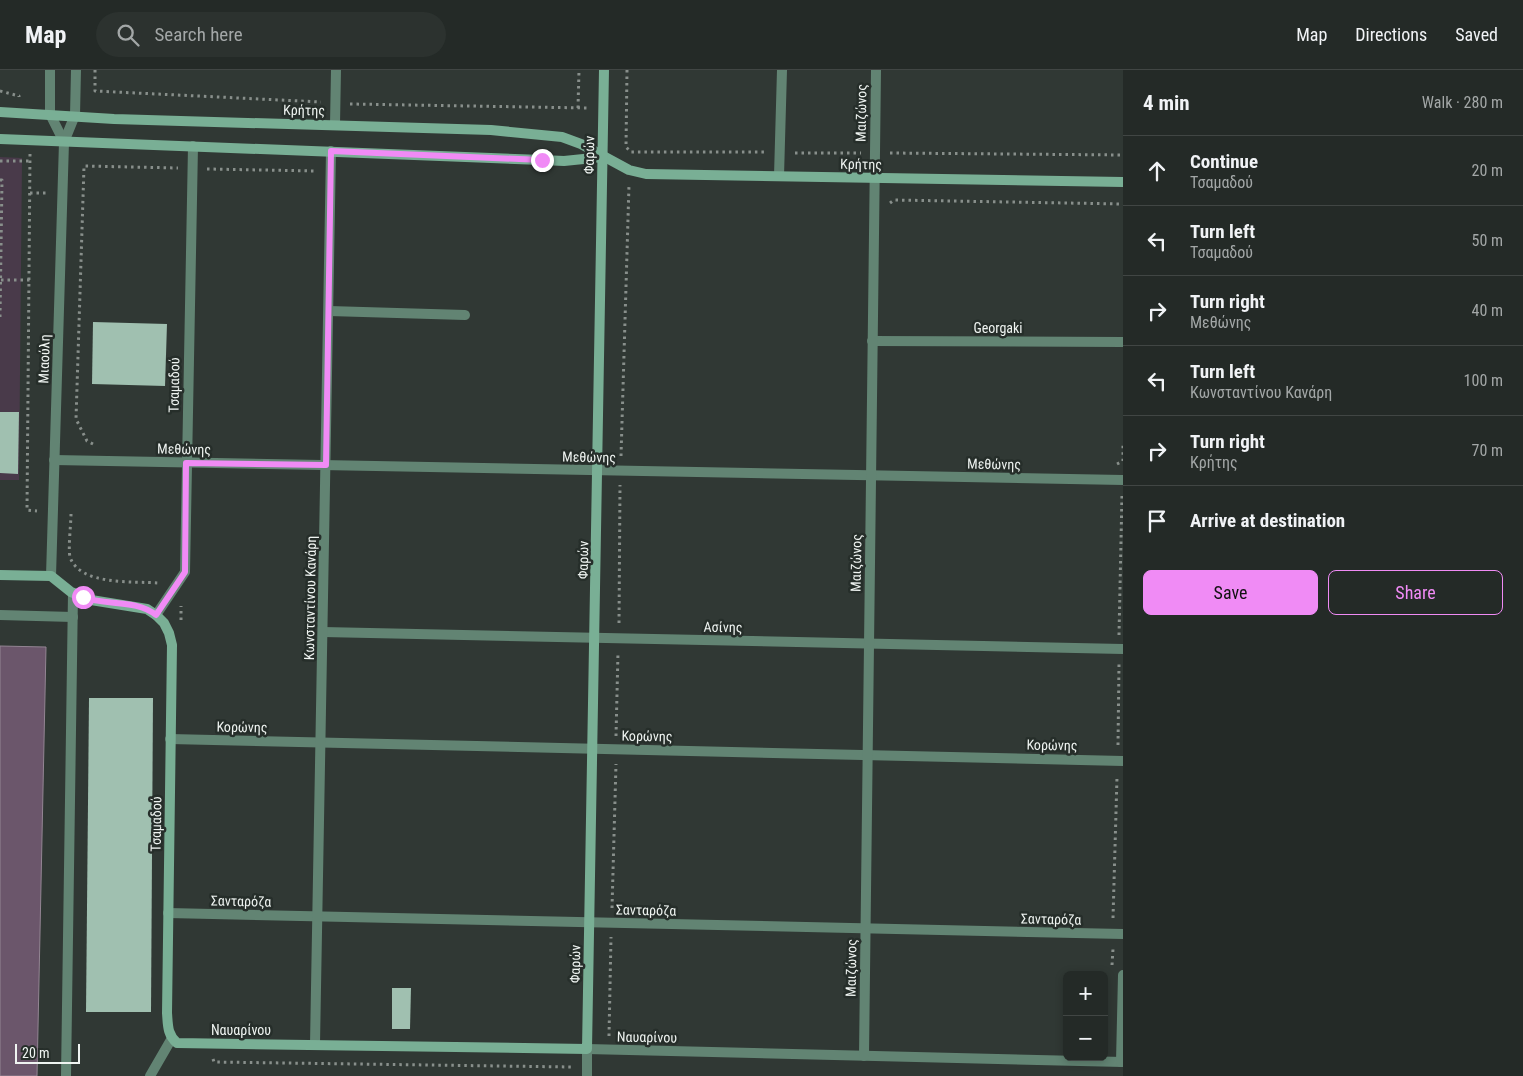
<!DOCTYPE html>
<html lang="en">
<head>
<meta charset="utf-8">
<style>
  :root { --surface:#242a27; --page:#2c322f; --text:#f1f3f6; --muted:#a3a7a7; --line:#414644; --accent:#f08bf5 }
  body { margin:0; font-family:"Roboto Condensed",sans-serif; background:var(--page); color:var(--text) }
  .controls { position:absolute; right:15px; bottom:15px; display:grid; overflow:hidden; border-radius:8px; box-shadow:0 2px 8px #0003 }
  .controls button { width:45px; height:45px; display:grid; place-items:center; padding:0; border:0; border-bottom:1px solid var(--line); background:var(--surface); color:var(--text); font:25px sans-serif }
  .scale { position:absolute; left:15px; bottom:12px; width:65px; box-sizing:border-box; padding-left:5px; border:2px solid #eff4f1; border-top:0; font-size:14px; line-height:18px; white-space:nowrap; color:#eff4f1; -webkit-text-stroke:4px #262e2a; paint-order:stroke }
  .stop { position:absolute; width:15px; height:15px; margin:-11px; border:4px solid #f08bf5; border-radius:50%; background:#fff }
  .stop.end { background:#f08bf5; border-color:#fff; box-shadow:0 1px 5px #0008 }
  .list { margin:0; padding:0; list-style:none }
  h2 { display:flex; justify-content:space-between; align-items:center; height:65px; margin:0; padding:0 20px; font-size:21px }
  h2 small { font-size:16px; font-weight:400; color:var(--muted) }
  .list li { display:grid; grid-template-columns:32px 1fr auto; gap:15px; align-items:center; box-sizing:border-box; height:70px; padding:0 20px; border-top:1px solid var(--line) }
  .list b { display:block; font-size:19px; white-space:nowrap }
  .list p { margin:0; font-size:16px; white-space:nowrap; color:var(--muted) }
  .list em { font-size:16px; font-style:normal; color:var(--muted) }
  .actions { display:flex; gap:10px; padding:15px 20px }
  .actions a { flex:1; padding:11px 0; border:1px solid var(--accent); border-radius:8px; text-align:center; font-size:18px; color:var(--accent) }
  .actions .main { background:var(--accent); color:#111 }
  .icon { flex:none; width:28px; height:28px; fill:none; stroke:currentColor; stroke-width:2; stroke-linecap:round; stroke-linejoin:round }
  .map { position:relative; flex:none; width:1123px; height:1006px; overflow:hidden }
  header { display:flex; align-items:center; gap:30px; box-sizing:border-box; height:70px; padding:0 25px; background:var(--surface); border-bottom:1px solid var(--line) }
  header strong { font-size:24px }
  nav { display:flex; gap:28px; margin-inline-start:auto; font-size:18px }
  .search { width:350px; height:45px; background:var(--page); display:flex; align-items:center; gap:12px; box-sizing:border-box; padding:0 18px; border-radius:28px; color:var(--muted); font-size:19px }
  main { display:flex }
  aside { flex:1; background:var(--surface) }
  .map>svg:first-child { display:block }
  .green { fill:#493a4a }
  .water { fill:#6b566b; stroke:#938593 }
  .building { fill:#a0c0b0 }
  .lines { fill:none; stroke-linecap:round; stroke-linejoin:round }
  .path { stroke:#888f8b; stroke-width:3; stroke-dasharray:2.5 4; stroke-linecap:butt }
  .service { stroke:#628473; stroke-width:10 }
  .pedestrian { stroke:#628473; stroke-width:10 }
  .minor { stroke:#628473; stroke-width:10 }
  .tertiary { stroke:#628473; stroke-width:10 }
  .secondary { stroke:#79af95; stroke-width:10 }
  .route { stroke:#f08bf5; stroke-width:6 }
  .labels { text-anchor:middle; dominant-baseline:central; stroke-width:5; stroke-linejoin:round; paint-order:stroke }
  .street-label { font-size:14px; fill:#eff4f1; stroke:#262e2a }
</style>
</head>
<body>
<header>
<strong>Map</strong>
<div class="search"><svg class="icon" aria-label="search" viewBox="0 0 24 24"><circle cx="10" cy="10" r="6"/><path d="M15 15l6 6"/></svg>Search here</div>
<nav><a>Map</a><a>Directions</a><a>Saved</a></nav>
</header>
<main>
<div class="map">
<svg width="1123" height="1006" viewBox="0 0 1123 1006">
  <rect width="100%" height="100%" fill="#303834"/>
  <path class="green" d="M0,87L22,88L19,410H0Z"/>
  <path class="water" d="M0,576L46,577L37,1006H0Z"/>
  <g class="building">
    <path d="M93,252L167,254L165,316L92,314Z"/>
    <path d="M0,342H19L18,404L0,403Z"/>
    <path d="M89,628H153L151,942H86Z"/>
    <path d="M392,918H411L410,959H392Z"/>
  </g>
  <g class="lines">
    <g class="path">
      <path d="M95,0V21L321,32"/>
      <path d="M627,0L626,77L631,82H764"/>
      <path d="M0,21L19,26V27"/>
      <path d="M350,34L588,38"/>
      <path d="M578,38L579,0"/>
      <path d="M795,83H861"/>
      <path d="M890,83L1123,85"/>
      <path d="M30,84L27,440L37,441"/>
      <path d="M0,91H30"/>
      <path d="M207,99L316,101"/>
      <path d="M0,110H2L0,247"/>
      <path d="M30,123H47"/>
      <path d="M890,133L894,130L1123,134"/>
      <path d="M1,210H30"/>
      <path d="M93,374L87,371L76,349L84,96L178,98"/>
      <path d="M621,386L629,115"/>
      <path d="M1117,394L1123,391V375"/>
      <path d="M71,444C71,453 68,479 70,487C80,516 133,511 159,513"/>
      <path d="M181,550V536"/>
      <path d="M619,553L620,415"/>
      <path d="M1119,565L1122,424"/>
      <path d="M616,666L618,582"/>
      <path d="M1118,675L1119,594"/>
      <path d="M612,838L616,694"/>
      <path d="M1113,848L1117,707"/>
      <path d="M1112,895L1113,879"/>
      <path d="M609,966L611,867"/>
      <path d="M213,989L214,992L571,997"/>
    </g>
    <g class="service">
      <path d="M0,545L73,547"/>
      <path d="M66,1006L73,523"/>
      <path d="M150,1006L172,968"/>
      <path d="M587,1006V979"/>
    </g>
    <path class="pedestrian" d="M587,979L1123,992"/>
    <g class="minor">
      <path d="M335,54L336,0"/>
      <path d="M779,106L782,0"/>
      <path d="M329,241L465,245"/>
      <path d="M872,271L1123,272"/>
      <path d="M54,390L1123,410"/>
      <path d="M156,545L185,502L193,76"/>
      <path d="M323,562L1123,579"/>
      <path d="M170,669L1123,691"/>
      <path d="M168,843L1123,864"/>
      <path d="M315,974L331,81"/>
      <path d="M864,986L876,0"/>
      <path d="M1121,992L1123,905"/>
    </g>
    <g class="tertiary">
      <path d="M50,0V44L64,72"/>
      <path d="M51,506L64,72L75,45L76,0"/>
    </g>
    <g class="secondary">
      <path d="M0,42L114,49L491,60L562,67L581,74L629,100L646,104L1123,112"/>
      <path d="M0,69L542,90L564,91L603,87"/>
      <path d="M0,505L51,506L71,522L91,530L147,539L156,545L164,553L169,563L172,575L167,943C168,955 167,964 177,973L587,979L604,0"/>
    </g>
  </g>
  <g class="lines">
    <path class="route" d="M83,527C106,536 136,529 156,545L185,502L186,393L326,395L331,81L542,90"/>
  </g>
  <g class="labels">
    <g class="street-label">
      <text transform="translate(304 40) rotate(1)">Κρήτης</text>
      <text transform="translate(861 43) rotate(-89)">Μαιζώνος</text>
      <text transform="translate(589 85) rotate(-89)">Φαρών</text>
      <text transform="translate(861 94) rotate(1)">Κρήτης</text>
      <text x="998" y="258">Georgaki</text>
      <text transform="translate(44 289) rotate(-88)">Μιαούλη</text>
      <text transform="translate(174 315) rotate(-89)">Τσαμαδού</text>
      <text transform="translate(184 379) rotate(1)">Μεθώνης</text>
      <text transform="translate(589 387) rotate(1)">Μεθώνης</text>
      <text transform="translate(994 394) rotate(1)">Μεθώνης</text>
      <text transform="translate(583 490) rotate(-89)">Φαρών</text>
      <text transform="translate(856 493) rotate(-89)">Μαιζώνος</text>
      <text transform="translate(310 528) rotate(-89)">Κωνσταντίνου Κανάρη</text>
      <text transform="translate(723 557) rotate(1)">Ασίνης</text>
      <text transform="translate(242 657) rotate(1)">Κορώνης</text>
      <text transform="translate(647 666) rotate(1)">Κορώνης</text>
      <text transform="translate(1052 675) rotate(1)">Κορώνης</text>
      <text transform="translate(156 754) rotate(-89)">Τσαμαδού</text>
      <text transform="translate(241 831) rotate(1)">Σανταρόζα</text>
      <text transform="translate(646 840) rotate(1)">Σανταρόζα</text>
      <text transform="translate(1051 849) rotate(1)">Σανταρόζα</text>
      <text transform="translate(575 894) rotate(-89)">Φαρών</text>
      <text transform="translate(851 898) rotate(-89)">Μαιζώνος</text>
      <text x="241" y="960">Ναυαρίνου</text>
      <text transform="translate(647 967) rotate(1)">Ναυαρίνου</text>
    </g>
  </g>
</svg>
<div class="controls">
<button>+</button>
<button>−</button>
</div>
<div class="scale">20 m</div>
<div class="stop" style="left:83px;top:527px"></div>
<div class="stop end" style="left:542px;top:90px"></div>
</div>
<aside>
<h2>4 min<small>Walk · 280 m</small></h2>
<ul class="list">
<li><svg class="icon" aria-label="ahead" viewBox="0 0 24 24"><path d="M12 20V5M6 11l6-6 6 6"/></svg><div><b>Continue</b><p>Τσαμαδού</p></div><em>20 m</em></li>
<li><svg class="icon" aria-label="left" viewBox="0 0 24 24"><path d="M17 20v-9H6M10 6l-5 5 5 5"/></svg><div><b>Turn left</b><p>Τσαμαδού</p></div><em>50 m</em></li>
<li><svg class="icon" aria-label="right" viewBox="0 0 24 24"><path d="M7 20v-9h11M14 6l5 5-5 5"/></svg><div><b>Turn right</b><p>Μεθώνης</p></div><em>40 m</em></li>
<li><svg class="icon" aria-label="left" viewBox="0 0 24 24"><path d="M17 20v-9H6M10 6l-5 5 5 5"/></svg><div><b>Turn left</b><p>Κωνσταντίνου Κανάρη</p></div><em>100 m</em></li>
<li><svg class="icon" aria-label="right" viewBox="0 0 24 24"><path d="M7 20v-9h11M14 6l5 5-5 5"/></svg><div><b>Turn right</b><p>Κρήτης</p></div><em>70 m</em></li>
<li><svg class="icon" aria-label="arrive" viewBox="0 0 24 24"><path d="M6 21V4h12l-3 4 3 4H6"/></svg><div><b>Arrive at destination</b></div></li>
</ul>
<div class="actions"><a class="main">Save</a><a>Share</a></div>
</aside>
</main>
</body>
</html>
